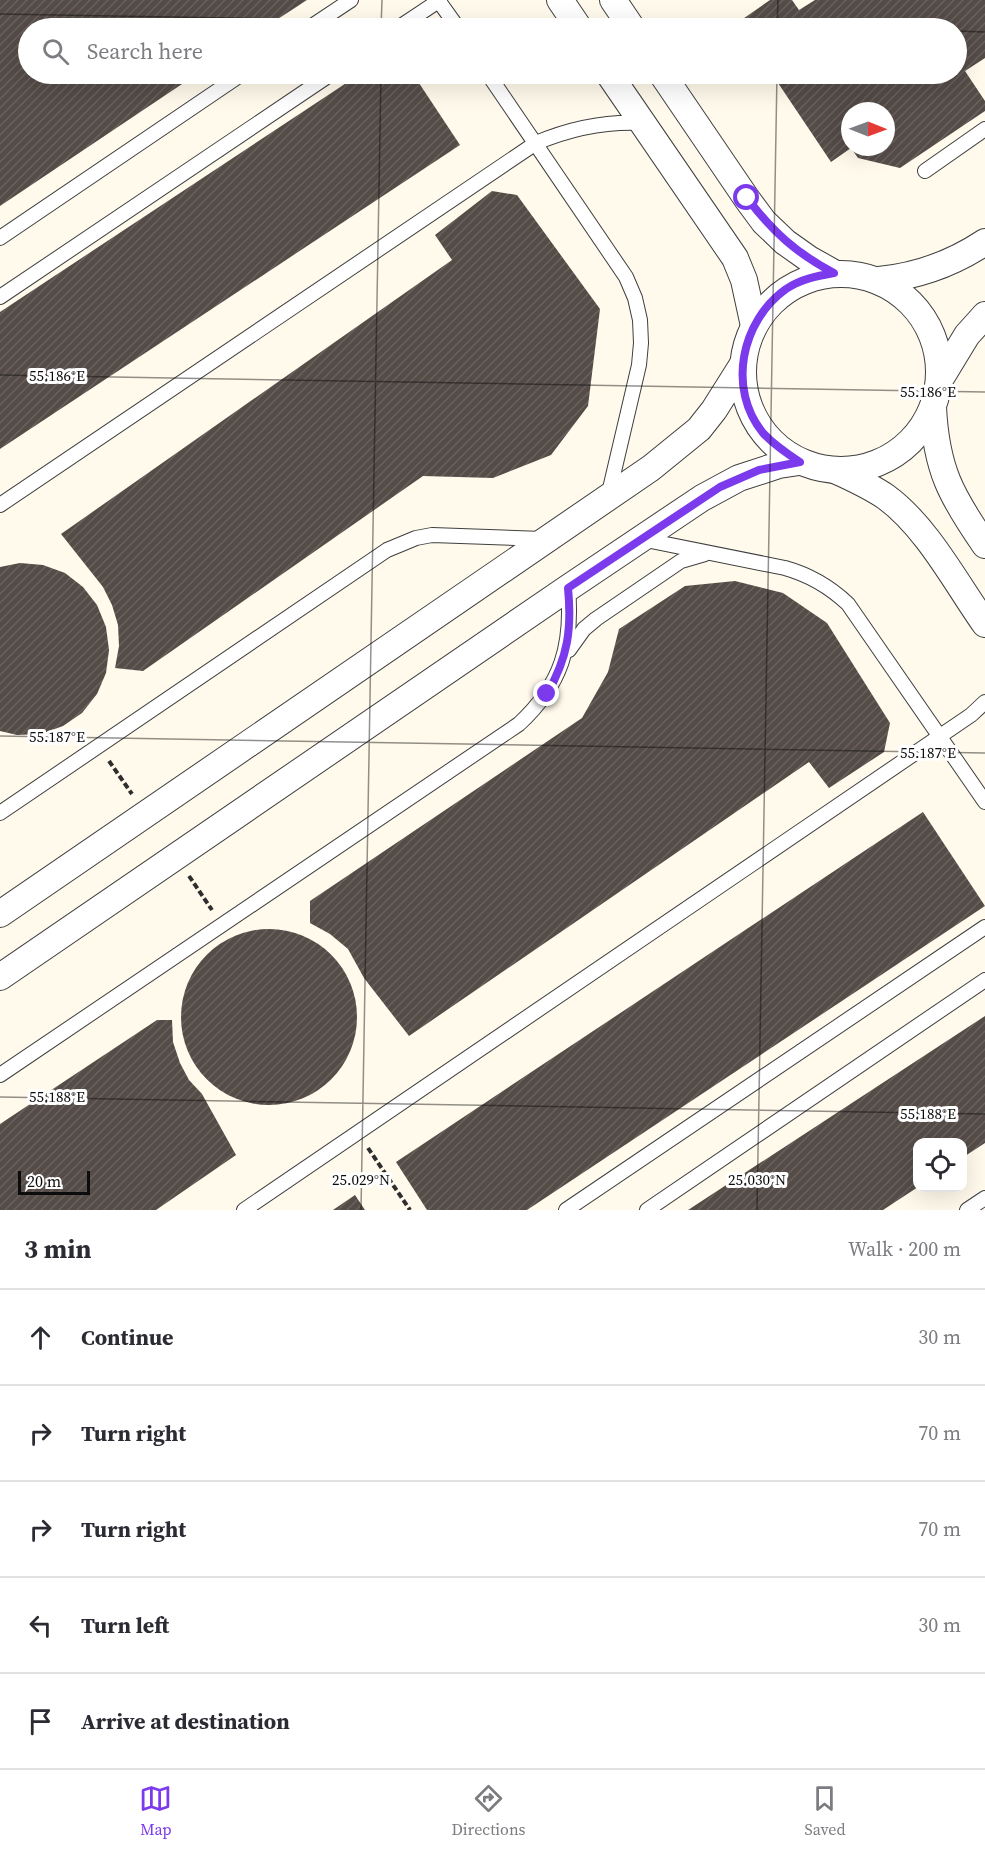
<!DOCTYPE html>
<html lang="en">
<head>
<meta charset="utf-8">
<style>
  :root { --surface:#fff; --page:#f2f2f3; --text:#2b2b33; --muted:#7c7c81; --line:#e1e1e2; --accent:#7c3aed }
  body { margin:0; font-family:"Source Serif 4",serif; background:var(--page); color:var(--text) }
  .controls { position:absolute; right:18px; bottom:18px; display:grid; overflow:hidden; border-radius:12px; box-shadow:0 6px 24px #0002 }
  .controls button { width:54px; height:54px; display:grid; place-items:center; padding:0; border:0; border-bottom:2px solid var(--line); background:var(--surface); color:var(--text); font:30px sans-serif }
  .compass { position:absolute; left:841px; top:102px; width:54px; height:54px; border-radius:50%; background:var(--surface); box-shadow:0 6px 24px #0002; rotate:91deg }
  .scale { position:absolute; left:18px; bottom:15px; width:72px; box-sizing:border-box; padding-left:6px; border:3px solid #0c0c0c; border-top:0; font-size:16px; line-height:21px; white-space:nowrap; color:#0c0c0c; -webkit-text-stroke:4px #fff; paint-order:stroke }
  .stop { position:absolute; width:18px; height:18px; margin:-14px; border:4px solid #7c3aed; border-radius:50%; background:#fff }
  .stop.end { background:#7c3aed; border-color:#fff; box-shadow:0 2px 6px #0008 }
  .list { margin:0; padding:0; list-style:none }
  h2 { display:flex; justify-content:space-between; align-items:center; height:78px; margin:0; padding:0 24px; font-size:26px }
  h2 small { font-size:20px; font-weight:400; color:var(--muted) }
  .list li { display:grid; grid-template-columns:39px 1fr auto; gap:18px; align-items:center; box-sizing:border-box; height:96px; padding:0 24px; border-top:2px solid var(--line) }
  .list b { display:block; font-size:22px; white-space:nowrap }
  .list em { font-size:20px; font-style:normal; color:var(--muted) }
  .icon { flex:none; width:33px; height:33px; fill:none; stroke:currentColor; stroke-width:2; stroke-linecap:round; stroke-linejoin:round }
  .map { position:relative; flex:none; width:985px; height:1210px; overflow:hidden }
  .search { position:absolute; background:var(--surface); box-shadow:0 6px 24px #0002; left:18px; right:18px; top:18px; height:66px; display:flex; align-items:center; gap:15px; box-sizing:border-box; padding:0 21px; border-radius:33px; color:var(--muted); font-size:22px }
  .sheet { height:558px; background:var(--surface) }
  nav { display:flex; justify-content:space-around; align-items:center; box-sizing:border-box; height:84px; border-top:2px solid var(--line); background:var(--surface); font-size:16px; color:var(--muted) }
  nav a { display:grid; justify-items:center; gap:3px }
  nav .on { color:var(--accent) }
  .map>svg:first-child { display:block }
  .building { fill:url(#building-hatch); fill-rule:evenodd }
  .lines { fill:none; stroke-linecap:round; stroke-linejoin:round }
  .lane-casing { stroke:#3f3f3f; stroke-width:16 }
  .street-casing { stroke:#3f3f3f; stroke-width:28 }
  .path { stroke:#2e2e2e; stroke-width:4; stroke-dasharray:6 3; stroke-linecap:butt }
  .lane { stroke:#fff; stroke-width:14 }
  .street { stroke:#fff; stroke-width:26 }
  .route { stroke:#7c3aed; stroke-width:8 }
  .ticks { fill:none; stroke:#0c0c0c; stroke-width:1.5; stroke-opacity:0.45 }
  .ticks-label { font-size:15px; text-anchor:middle; fill:#0c0c0c; stroke:#fff; stroke-width:6; stroke-linejoin:round; paint-order:stroke }
</style>
</head>
<body>
<div class="map">
<svg width="985" height="1210" viewBox="0 0 985 1210">
  <defs>
    <pattern id="building-hatch" width="6" height="6" patternUnits="userSpaceOnUse" patternTransform="scale(1.5)"><rect width="6" height="6" fill="#554c48"/><path d="M-1 1l2-2M0 6l6-6M5 7l2-2" fill="none" stroke="#68615e"/></pattern>
  </defs>
  <rect width="100%" height="100%" fill="#fffaeb"/>
  <g class="building">
    <path d="M0,0H307L264,28H28V74H197L0,206Z"/>
    <path d="M770,0H792L799,10L815,0H985V58L965,71L985,101V111L900,168L858,158L851,148L831,162L772,74H956V28H741L737,23ZM850,111H886V147H850Z"/>
    <path d="M360,74H413L460,145L0,449V312Z"/>
    <path d="M492,191L517,195L600,309L588,406L551,455L493,478L423,476L143,671L115,668L119,646L118,625L112,605L103,587L61,534L452,260L435,235Z"/>
    <path d="M20,563L43,565L65,573L83,587L97,605L106,627L109,650L106,673L97,694L82,713L63,726L41,734L17,735L0,731V567Z"/>
    <path d="M735,581L783,593L827,623L890,723L884,752L829,788L809,762L409,1036L364,978L348,949L330,934L310,923V901L582,718L608,672L619,629L685,586Z"/>
    <path d="M923,812L985,906L527,1210H427L396,1162Z"/>
    <circle cx="269" cy="1017" r="88"/>
    <path d="M985,1016V1143L962,1158V1142H918V1187L883,1210H688Z"/>
    <path d="M157,1020H172L173,1042L180,1063L189,1080L202,1094L236,1155L156,1210H0V1124Z"/>
    <path d="M355,1195L365,1210H333Z"/>
  </g>
  <g class="lines">
    <g class="lane-casing">
      <g id="lane">
        <path d="M438,0L458,28"/>
        <path d="M309,28L351,0"/>
        <path d="M398,28L440,0"/>
        <path d="M488,74L626,277L635,298L640,320L641,343L639,365L608,497"/>
        <path d="M925,171L985,129"/>
        <path d="M0,238L242,74"/>
        <path d="M0,297L331,74"/>
        <path d="M0,505L536,143C571,128 604,121 643,123"/>
        <path d="M641,539L785,568C810,575 829,586 848,604L985,802"/>
        <path d="M569,650L584,629L596,619L681,561L705,554"/>
        <path d="M0,813L387,550L416,538L432,535L543,539"/>
        <path d="M0,1075L519,724C562,684 573,645 568,588"/>
        <path d="M244,1210L971,715L985,702"/>
        <path d="M566,1210L985,927"/>
        <path d="M647,1210L985,980"/>
        <path d="M967,1210L985,1198"/>
      </g>
    </g>
    <g class="street-casing">
      <g id="street">
        <path d="M560,0L579,28"/>
        <path d="M613,0L632,28"/>
        <path d="M609,74L735,258L744,280L754,326"/>
        <path d="M662,74L747,199L764,222L785,242L809,259L834,273"/>
        <circle cx="841" cy="372" r="98"/>
        <path d="M879,280C919,276 952,264 985,242"/>
        <path d="M939,381L967,335L985,315"/>
        <path d="M933,407C936,469 951,496 985,545"/>
        <path d="M837,471C854,479 870,486 886,497C927,527 956,583 985,624"/>
        <path d="M0,914L651,468L699,429L714,410L743,364"/>
        <path d="M0,977L568,588L702,498L739,478L779,465L799,462"/>
      </g>
    </g>
    <g class="path">
      <path d="M109,761L132,794"/>
      <path d="M189,876L212,910"/>
      <path d="M368,1148L410,1210"/>
    </g>
    <use href="#lane" class="lane"/>
    <use href="#street" class="street"/>
  </g>
  <g class="lines">
    <path class="route" d="M547,694C568,657 572,629 568,588L720,487L759,470L800,462C786,453 774,445 763,433C727,389 741,321 786,289C801,279 817,276 834,273C796,253 773,232 747,198"/>
  </g>
  <path class="ticks" d="M0,14L803,28M381,28L382,0M777,28L778,0M956,31L985,32M0,375L985,392M0,736L985,753M0,1097L985,1114M361,1210L381,74M757,1210L777,74"/>
  <g class="ticks-label">
    <text x="57" y="381">55.186°E</text>
    <text x="928" y="397">55.186°E</text>
    <text x="57" y="742">55.187°E</text>
    <text x="928" y="758">55.187°E</text>
    <text x="57" y="1102">55.188°E</text>
    <text x="928" y="1119">55.188°E</text>
    <text x="361" y="1185">25.029°N</text>
    <text x="757" y="1185">25.030°N</text>
  </g>
</svg>
<div class="controls">
<button><svg class="icon" aria-label="locate" viewBox="0 0 24 24"><circle cx="12" cy="12" r="6"/><path d="M12 2v4M12 18v4M2 12h4M18 12h4"/></svg></button>
</div>
<svg class="compass" viewBox="-18 -18 36 36"><path d="M0-13l5 13h-10z" fill="#e53935"/><path d="M0 13l5-13h-10z" fill="#7c7c81"/></svg>
<div class="scale">20 m</div>
<div class="stop" style="left:747px;top:198px"></div>
<div class="stop end" style="left:547px;top:694px"></div>
<div class="search"><svg class="icon" aria-label="search" viewBox="0 0 24 24"><circle cx="10" cy="10" r="6"/><path d="M15 15l6 6"/></svg>Search here</div>
</div>
<section class="sheet">
<h2>3 min<small>Walk · 200 m</small></h2>
<ul class="list">
<li><svg class="icon" aria-label="ahead" viewBox="0 0 24 24"><path d="M12 20V5M6 11l6-6 6 6"/></svg><div><b>Continue</b></div><em>30 m</em></li>
<li><svg class="icon" aria-label="right" viewBox="0 0 24 24"><path d="M7 20v-9h11M14 6l5 5-5 5"/></svg><div><b>Turn right</b></div><em>70 m</em></li>
<li><svg class="icon" aria-label="right" viewBox="0 0 24 24"><path d="M7 20v-9h11M14 6l5 5-5 5"/></svg><div><b>Turn right</b></div><em>70 m</em></li>
<li><svg class="icon" aria-label="left" viewBox="0 0 24 24"><path d="M17 20v-9H6M10 6l-5 5 5 5"/></svg><div><b>Turn left</b></div><em>30 m</em></li>
<li><svg class="icon" aria-label="arrive" viewBox="0 0 24 24"><path d="M6 21V4h12l-3 4 3 4H6"/></svg><div><b>Arrive at destination</b></div></li>
</ul>
</section>
<nav>
<a class="on"><svg class="icon" aria-label="map" viewBox="0 0 24 24"><path d="M3 6l6-2 6 2 6-2v14l-6 2-6-2-6 2zM9 4v14M15 6v14"/></svg>Map</a>
<a><svg class="icon" aria-label="directions" viewBox="0 0 24 24"><path d="M12 3l9 9-9 9-9-9zM9 14v-3h6M13 9l2 2-2 2"/></svg>Directions</a>
<a><svg class="icon" aria-label="saved" viewBox="0 0 24 24"><path d="M7 4h10v16l-5-4-5 4z"/></svg>Saved</a>
</nav>
</body>
</html>
